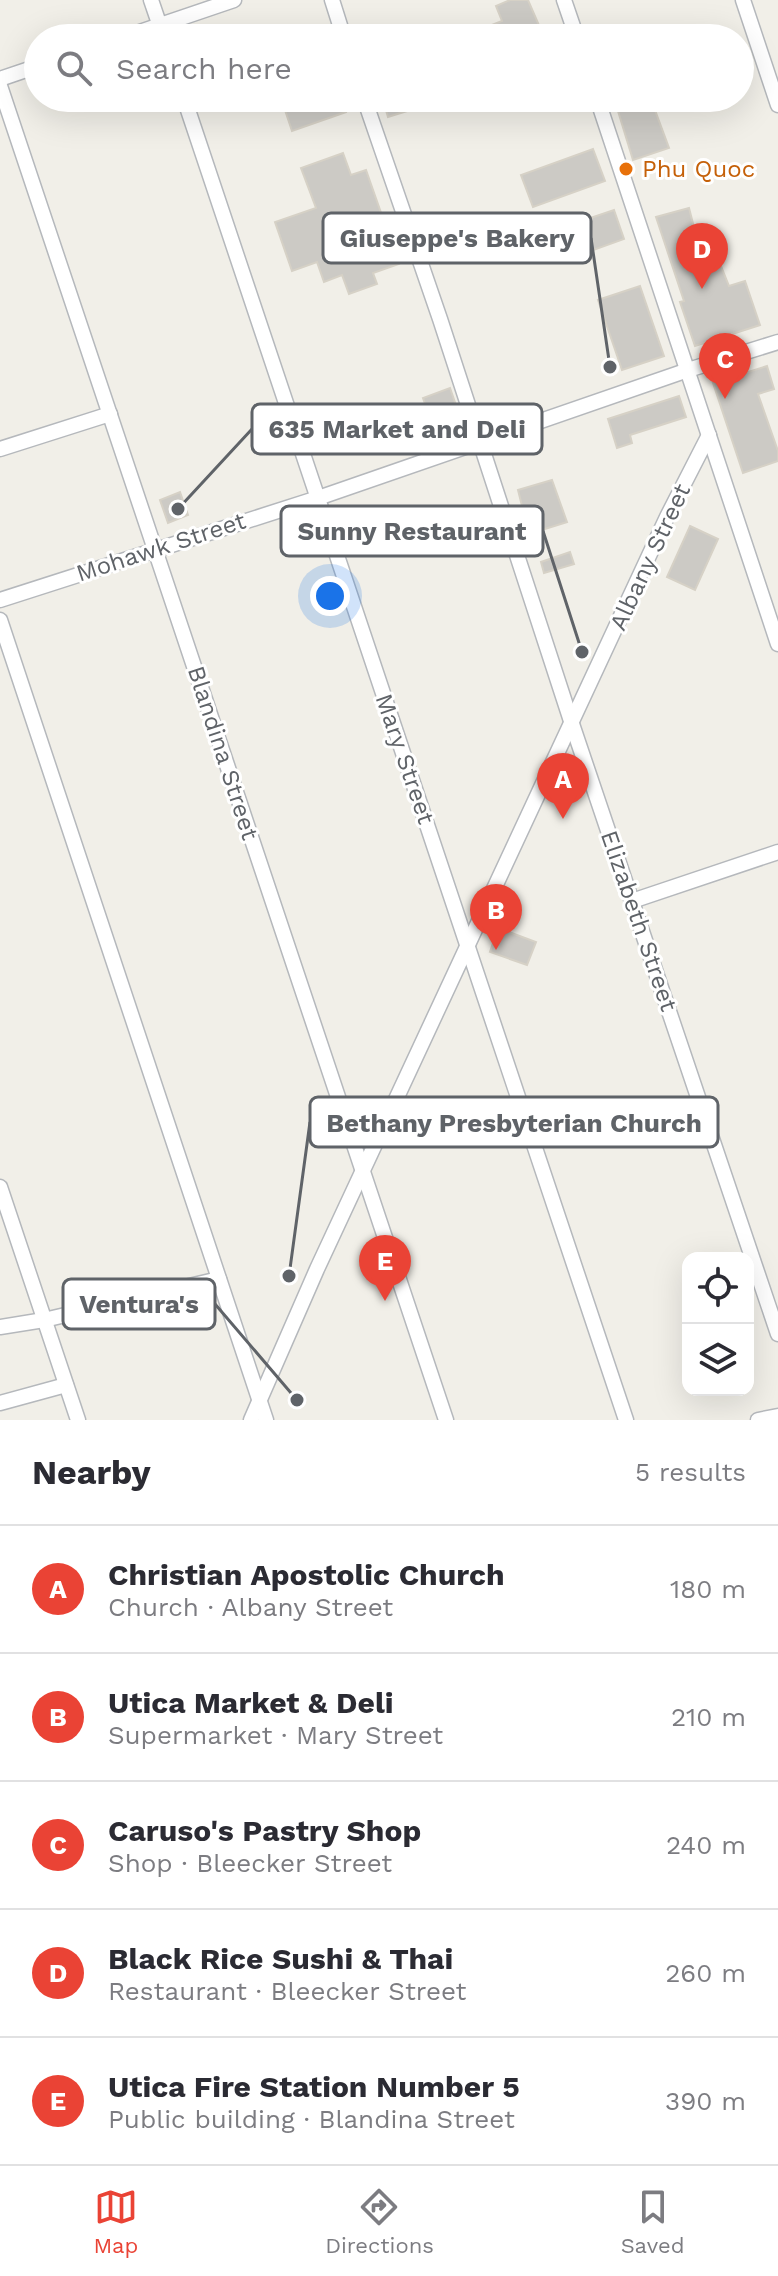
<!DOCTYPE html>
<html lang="en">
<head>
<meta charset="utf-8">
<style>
  :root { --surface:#fff; --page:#f2f2f3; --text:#2b2b33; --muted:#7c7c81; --line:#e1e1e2; --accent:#ea4335 }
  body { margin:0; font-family:"Work Sans",sans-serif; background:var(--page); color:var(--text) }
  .controls { position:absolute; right:24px; bottom:24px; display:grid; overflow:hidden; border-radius:16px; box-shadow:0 8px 32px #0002 }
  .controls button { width:72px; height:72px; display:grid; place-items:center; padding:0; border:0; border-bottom:2px solid var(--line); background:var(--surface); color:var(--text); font:40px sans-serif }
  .you { position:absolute; left:330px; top:596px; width:28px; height:28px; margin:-20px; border:6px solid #fff; border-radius:50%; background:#1a73e8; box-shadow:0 0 0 12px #1a73e833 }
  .badge { display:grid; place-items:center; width:52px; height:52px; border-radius:50%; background:var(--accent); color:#fff; font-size:26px; font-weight:700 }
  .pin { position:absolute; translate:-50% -66px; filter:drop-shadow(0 2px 4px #0008) }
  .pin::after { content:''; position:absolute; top:42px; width:28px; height:24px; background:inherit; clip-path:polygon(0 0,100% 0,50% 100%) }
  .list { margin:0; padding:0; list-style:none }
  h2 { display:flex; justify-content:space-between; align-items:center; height:104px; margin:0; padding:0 32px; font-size:34px }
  h2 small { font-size:26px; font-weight:400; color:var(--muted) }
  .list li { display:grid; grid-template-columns:52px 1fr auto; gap:24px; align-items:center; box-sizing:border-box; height:128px; padding:0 32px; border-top:2px solid var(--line) }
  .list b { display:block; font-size:30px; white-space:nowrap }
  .list p { margin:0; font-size:26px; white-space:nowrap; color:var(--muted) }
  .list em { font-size:26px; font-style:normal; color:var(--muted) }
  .icon { flex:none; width:44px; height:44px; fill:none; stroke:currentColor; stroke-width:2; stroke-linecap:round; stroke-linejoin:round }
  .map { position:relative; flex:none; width:778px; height:1420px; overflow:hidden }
  .search { position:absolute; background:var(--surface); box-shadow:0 8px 32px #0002; left:24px; right:24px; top:24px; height:88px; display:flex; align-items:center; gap:20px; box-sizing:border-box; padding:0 28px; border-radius:44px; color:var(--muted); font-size:30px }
  .sheet { height:744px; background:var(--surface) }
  nav { display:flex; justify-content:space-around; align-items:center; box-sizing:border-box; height:112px; border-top:2px solid var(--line); background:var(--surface); font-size:22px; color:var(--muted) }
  nav a { display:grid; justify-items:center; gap:4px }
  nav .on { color:var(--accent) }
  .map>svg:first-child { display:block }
  .building { fill:#cccac5; stroke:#d6d1c6; stroke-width:2 }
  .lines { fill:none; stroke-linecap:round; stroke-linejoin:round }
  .minor-casing { stroke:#b5b8bc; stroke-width:17 }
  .minor { stroke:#fff; stroke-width:14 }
  .food-dot { fill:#e8710a; stroke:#fff; stroke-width:3 }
  .labels { text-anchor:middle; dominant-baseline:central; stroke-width:6; stroke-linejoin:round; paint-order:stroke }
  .food-label { font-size:24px; fill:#c56008; stroke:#fff; text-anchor:start }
  .street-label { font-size:24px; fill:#5f6368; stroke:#fff }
  .leader { fill:none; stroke:#5f6368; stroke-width:3 }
  .callout-dot { fill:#5f6368; stroke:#fff; stroke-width:3 }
  .callout { fill:#fff; stroke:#5f6368; stroke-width:3 }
  .callout-label { font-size:26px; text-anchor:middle; font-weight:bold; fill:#5f6368 }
</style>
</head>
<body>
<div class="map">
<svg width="778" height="1420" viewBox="0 0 778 1420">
  <rect width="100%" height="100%" fill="#f1efe8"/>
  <g class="building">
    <path d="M510,0H528L541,30L521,38H507L505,33L493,38L489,26L502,21L496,6Z"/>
    <path d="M320,28L324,38H295V36Z"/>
    <path d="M281,98H342L346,112L292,131Z"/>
    <path d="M388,98H417L420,107L388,117L383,100Z"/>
    <path d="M614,98H658L661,108L655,110L669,148L633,160Z"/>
    <path d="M593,149L605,181L533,207L521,175Z"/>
    <path d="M343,153L351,175L366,170L399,264L373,273L377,284L349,294L342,275L324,282L317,262L292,271L275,222L316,208L301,168Z"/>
    <path d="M689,208L696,235L701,234L704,244L711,241L729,286L745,281L760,325L695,346L680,302L684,301L656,217Z"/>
    <path d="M614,210L624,239L571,258L561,228Z"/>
    <path d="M640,286L664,356L622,370L598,300Z"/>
    <path d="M767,366L774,389L758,394L778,451V461L743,473L713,383Z"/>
    <path d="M450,388L464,428L459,438L440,445L423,398Z"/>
    <path d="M679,396L686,417L630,435L632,443L617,448L608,419Z"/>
    <path d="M552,480L567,522L529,534L518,490Z"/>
    <path d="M180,492L188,515L168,523L160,500Z"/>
    <path d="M690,526L718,539L695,590L667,577Z"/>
    <path d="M570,552L574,564L544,573L541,562Z"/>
    <path d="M498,928L536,942L527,965L490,952Z"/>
  </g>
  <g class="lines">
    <g class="minor-casing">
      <g id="minor">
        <path d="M151,0L164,38"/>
        <path d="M332,0L344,38"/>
        <path d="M564,0L577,38"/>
        <path d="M743,0L778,105"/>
        <path d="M122,38L234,0"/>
        <path d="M0,79L38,66"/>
        <path d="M0,86L446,1420"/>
        <path d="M184,98L626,1420"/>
        <path d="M364,98L440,319L572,724L778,1334"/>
        <path d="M597,98L778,644"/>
        <path d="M0,449L110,414"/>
        <path d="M0,600L318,498L688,370L778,342"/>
        <path d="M0,620L266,1420"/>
        <path d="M632,901L778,852"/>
        <path d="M0,1187L78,1420"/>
        <path d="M0,1327L44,1320L219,1279"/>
        <path d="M0,1403L66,1385"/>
        <path d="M251,1420L317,1269L667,517L709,435"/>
        <path d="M758,1420L778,1416"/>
      </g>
    </g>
    <use href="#minor" class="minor"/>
  </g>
  <circle class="food-dot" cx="626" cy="169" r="8"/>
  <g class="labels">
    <g class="food-label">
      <text x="642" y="169">Phu Quoc</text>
    </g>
    <g class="street-label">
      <text transform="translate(161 547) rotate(-18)">Mohawk Street</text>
      <text transform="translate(650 557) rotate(-65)">Albany Street</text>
      <text transform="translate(223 753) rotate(72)">Blandina Street</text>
      <text transform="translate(405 759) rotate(71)">Mary Street</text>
      <text transform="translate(639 921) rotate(71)">Elizabeth Street</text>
    </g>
  </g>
  <path class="leader" d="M610 367L591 238M178 509L252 429M582 652L543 531M289 1276L310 1122M297 1400L215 1304"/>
  <g class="callout-dot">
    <circle cx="610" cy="367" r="8"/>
    <circle cx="178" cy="509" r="8"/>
    <circle cx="582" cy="652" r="8"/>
    <circle cx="289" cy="1276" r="8"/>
    <circle cx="297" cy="1400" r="8"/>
  </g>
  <g class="callout">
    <rect x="323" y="213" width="268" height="50" rx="8"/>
    <rect x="252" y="404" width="290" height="50" rx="8"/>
    <rect x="281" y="506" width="262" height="50" rx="8"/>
    <rect x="310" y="1097" width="408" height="50" rx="8"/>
    <rect x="63" y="1279" width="152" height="50" rx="8"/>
  </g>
  <g class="callout-label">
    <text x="457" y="247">Giuseppe's Bakery</text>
    <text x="397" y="438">635 Market and Deli</text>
    <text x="412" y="540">Sunny Restaurant</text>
    <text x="514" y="1132">Bethany Presbyterian Church</text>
    <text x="139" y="1313">Ventura's</text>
  </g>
</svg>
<div class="controls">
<button><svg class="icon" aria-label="locate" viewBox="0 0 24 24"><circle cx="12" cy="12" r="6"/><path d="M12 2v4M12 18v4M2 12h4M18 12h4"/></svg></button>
<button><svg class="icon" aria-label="layers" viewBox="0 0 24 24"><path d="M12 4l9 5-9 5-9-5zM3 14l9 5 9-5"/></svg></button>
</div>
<div class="you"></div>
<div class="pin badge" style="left:563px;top:819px">A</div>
<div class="pin badge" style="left:496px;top:950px">B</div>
<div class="pin badge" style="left:725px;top:399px">C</div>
<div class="pin badge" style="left:702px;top:289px">D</div>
<div class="pin badge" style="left:385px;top:1301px">E</div>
<div class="search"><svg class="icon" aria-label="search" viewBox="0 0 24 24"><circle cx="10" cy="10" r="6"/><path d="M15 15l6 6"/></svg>Search here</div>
</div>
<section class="sheet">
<h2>Nearby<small>5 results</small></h2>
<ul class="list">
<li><span class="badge">A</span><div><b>Christian Apostolic Church</b><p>Church · Albany Street</p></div><em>180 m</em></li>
<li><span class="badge">B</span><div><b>Utica Market &amp; Deli</b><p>Supermarket · Mary Street</p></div><em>210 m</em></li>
<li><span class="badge">C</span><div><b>Caruso's Pastry Shop</b><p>Shop · Bleecker Street</p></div><em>240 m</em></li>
<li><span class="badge">D</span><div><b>Black Rice Sushi &amp; Thai</b><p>Restaurant · Bleecker Street</p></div><em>260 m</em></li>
<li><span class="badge">E</span><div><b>Utica Fire Station Number 5</b><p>Public building · Blandina Street</p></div><em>390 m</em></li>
</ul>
</section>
<nav>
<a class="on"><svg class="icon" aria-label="map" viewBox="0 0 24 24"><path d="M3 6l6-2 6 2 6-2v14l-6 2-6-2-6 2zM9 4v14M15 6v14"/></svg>Map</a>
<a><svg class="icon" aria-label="directions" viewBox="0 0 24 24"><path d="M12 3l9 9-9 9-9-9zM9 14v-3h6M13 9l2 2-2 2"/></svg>Directions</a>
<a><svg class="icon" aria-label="saved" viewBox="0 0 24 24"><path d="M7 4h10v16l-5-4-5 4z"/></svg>Saved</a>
</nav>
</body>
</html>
